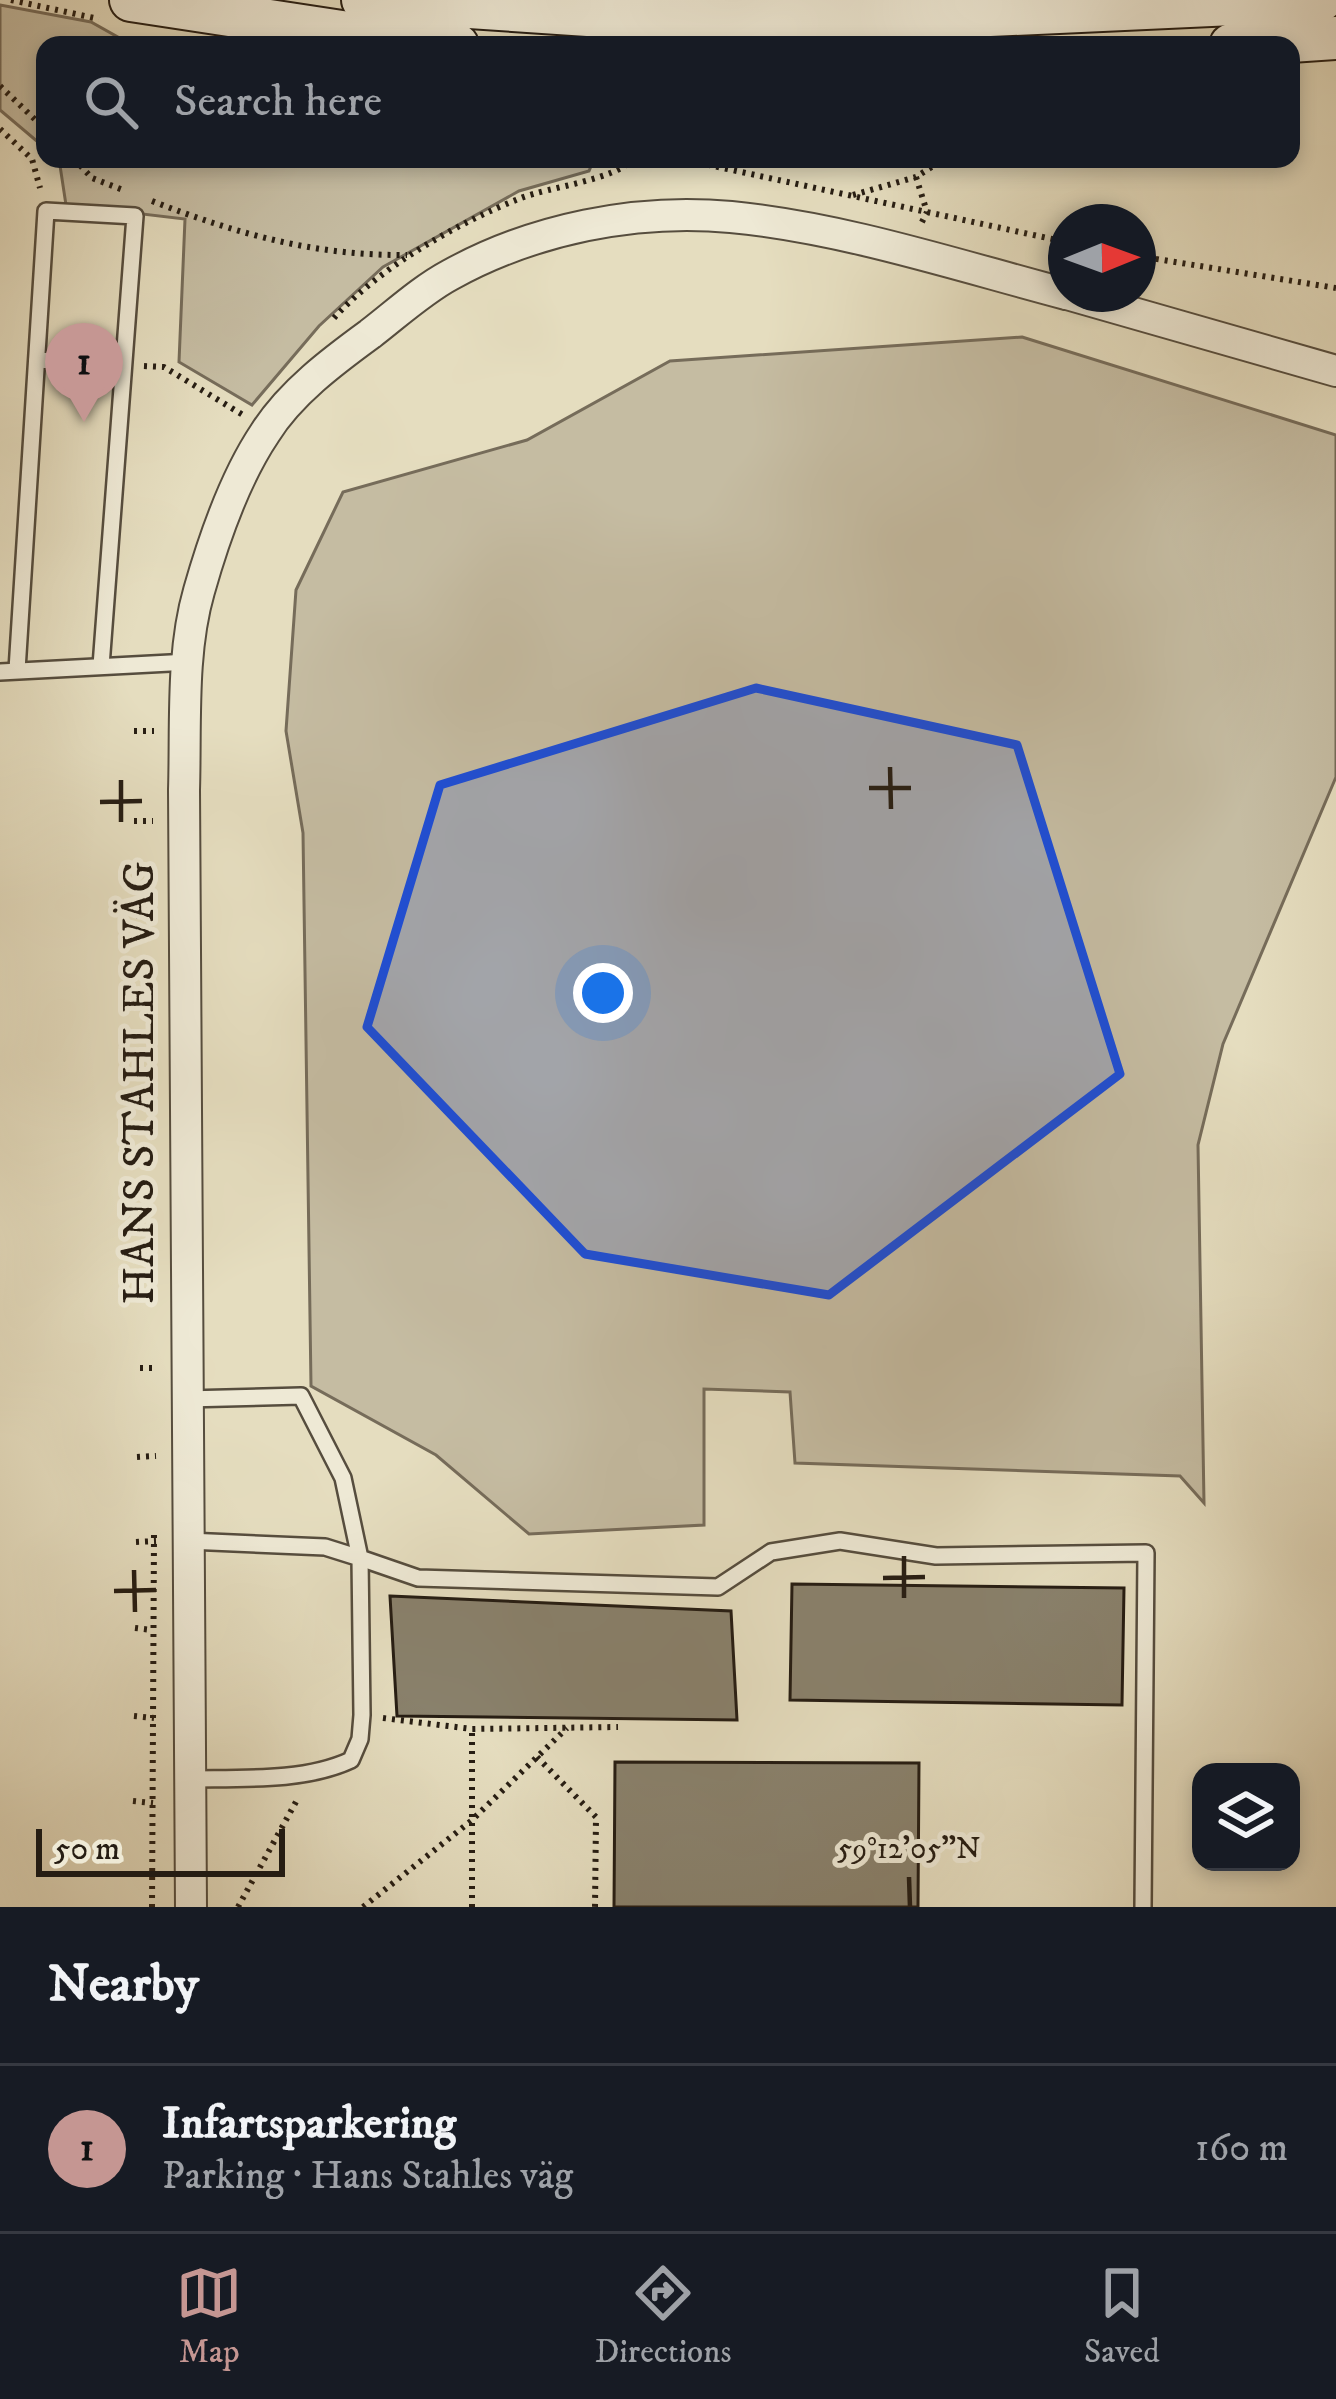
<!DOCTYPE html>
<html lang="en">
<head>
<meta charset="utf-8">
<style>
  :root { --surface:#171b24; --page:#20242c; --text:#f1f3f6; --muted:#9ea1a6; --line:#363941; --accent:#c59692 }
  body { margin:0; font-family:"IM FELL DW Pica",serif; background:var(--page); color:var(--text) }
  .controls { position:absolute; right:36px; bottom:36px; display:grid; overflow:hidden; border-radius:24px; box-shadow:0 6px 18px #0003 }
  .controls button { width:108px; height:108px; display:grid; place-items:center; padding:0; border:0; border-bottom:3px solid var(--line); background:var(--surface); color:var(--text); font:60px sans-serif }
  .compass { position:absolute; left:1048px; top:204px; width:108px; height:108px; border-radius:50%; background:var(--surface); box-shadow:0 6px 18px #0003; rotate:89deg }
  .scale { position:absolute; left:36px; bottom:30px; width:249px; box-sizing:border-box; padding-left:12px; border:6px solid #261d13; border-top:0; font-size:33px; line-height:42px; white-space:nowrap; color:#261d13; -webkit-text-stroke:9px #eee9d5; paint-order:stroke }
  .you { position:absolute; left:603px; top:993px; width:42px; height:42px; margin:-30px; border:9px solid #fff; border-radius:50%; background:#1a73e8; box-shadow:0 0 0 18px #1a73e833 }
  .badge { display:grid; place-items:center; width:78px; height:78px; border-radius:50%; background:var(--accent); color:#111; font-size:39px; font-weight:700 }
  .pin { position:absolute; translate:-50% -99px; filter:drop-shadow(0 3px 6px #0008) }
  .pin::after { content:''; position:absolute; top:63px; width:42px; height:36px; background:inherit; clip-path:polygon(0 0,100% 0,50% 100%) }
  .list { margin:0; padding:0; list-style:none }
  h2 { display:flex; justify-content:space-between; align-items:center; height:156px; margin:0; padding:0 48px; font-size:51px }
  h2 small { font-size:39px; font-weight:400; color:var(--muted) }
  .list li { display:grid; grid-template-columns:78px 1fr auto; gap:36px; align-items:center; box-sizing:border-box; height:168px; padding:0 48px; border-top:3px solid var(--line) }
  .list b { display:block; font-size:45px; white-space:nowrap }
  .list p { margin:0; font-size:39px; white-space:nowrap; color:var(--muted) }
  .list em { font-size:39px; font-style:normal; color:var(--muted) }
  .icon { flex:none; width:66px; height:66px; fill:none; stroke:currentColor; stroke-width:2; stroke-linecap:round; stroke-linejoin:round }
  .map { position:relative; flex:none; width:1336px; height:1907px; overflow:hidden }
  .search { position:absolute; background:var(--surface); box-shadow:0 6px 18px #0003; left:36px; right:36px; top:36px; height:132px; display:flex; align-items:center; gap:30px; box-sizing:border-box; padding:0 42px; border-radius:24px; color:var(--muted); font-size:45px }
  .sheet { height:324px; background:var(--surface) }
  nav { display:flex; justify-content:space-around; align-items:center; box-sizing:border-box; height:168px; border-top:3px solid var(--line); background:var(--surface); font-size:33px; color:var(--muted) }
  nav a { display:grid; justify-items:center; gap:6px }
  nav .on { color:var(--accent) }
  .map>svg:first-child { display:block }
  .green { fill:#c5bca2; stroke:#766c5a; stroke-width:3 }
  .building { fill:#89816c; stroke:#261d13; stroke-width:3 }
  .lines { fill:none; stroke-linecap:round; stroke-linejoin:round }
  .lane-casing { stroke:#564d3e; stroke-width:20 }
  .street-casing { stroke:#564d3e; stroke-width:34 }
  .secondary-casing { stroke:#261d13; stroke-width:46 }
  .path { stroke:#261d13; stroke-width:6; stroke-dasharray:3 6; stroke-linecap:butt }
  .lane { stroke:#eee9d5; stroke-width:15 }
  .street { stroke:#eee9d5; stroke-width:30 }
  .secondary { stroke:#eee9d5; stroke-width:42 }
  .marked { fill:#1d4ed8; fill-opacity:0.2; stroke:#1d4ed8; stroke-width:9; stroke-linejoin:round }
  .ticks { fill:none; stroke:#261d13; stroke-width:4.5 }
  .labels { text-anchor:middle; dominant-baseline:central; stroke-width:10; stroke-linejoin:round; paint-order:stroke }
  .street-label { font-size:45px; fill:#261d13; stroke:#eee9d5 }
  .ticks-label { font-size:30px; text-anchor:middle; fill:#261d13; stroke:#eee9d5; stroke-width:10; stroke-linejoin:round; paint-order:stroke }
</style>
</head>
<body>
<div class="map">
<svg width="1336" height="1907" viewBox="0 0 1336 1907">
  <rect width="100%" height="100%" fill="#e5ddbf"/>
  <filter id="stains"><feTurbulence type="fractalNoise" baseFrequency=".00167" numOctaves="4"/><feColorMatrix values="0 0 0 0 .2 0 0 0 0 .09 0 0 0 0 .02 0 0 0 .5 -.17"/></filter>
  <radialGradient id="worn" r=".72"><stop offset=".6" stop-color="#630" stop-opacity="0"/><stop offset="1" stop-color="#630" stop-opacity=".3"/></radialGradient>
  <g class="green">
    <path d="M0,5L91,22L132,45H45V148L0,110Z"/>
    <path d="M59,159H594L589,171L519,191L383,267L319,326L252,405L179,362L185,219L66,205Z"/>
    <path d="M1022,337L1336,435V777L1223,1044L1198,1145L1204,1503L1180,1476L795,1463L790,1392L704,1389V1525L529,1534L436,1455L311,1386L303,833L286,731L296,590L343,492L527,440L670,361Z"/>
  </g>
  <g class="building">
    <path d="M792,1584L1124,1588L1122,1705L790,1700Z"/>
    <path d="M390,1596L731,1611L737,1720L397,1716Z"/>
    <path d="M615,1762L919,1763L918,1907H614Z"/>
  </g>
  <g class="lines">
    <g class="lane-casing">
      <g id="lane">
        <path d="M37,360L122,365"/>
        <path d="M17,670L46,211L135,216L101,666"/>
        <path d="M0,672L189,662"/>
        <path d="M186,1399L301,1396L343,1478L360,1558L418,1578L718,1587L771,1552L840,1541L936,1556L1146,1553L1143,1907"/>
        <path d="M188,1541L325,1547L360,1558L362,1715L360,1739L351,1760C304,1782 240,1778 188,1779"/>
      </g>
    </g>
    <g class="street-casing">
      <g id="street">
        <path d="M1067,294L1336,371"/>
        <path d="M191,1907L184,790C186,726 181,653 199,591C214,538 234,479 265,433C290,393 333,361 370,334C396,314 422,290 450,275C533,229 636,208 731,217C844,228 956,265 1066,294"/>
      </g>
    </g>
    <g class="secondary-casing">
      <g id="secondary">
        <path d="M131,0L394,40L457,45"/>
        <path d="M363,0L588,15L859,21L1321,0"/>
        <path d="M1231,45L1336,38"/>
      </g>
    </g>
    <g class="path">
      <path d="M11,0L99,19"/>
      <path d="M0,86L45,129"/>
      <path d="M0,129L32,159L40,188"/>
      <path d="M74,159L92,178L123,190"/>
      <path d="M681,159L1066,242"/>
      <path d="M916,177L927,212L921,224"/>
      <path d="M853,195L916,177L944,159"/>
      <path d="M152,201C237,234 316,256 407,255"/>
      <path d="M1138,256L1336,288"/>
      <path d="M334,318C380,267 457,223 521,198C549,187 615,180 633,159"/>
      <path d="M144,366L164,367L243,415"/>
      <path d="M134,731H154"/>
      <path d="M134,821H153"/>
      <path d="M136,916L152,915"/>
      <path d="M138,1102L155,1103"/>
      <path d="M139,1191L157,1192"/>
      <path d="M140,1285L157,1286"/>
      <path d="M140,1368H157"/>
      <path d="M137,1457L156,1456"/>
      <path d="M136,1542L156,1541"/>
      <path d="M135,1628L152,1630"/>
      <path d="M134,1716L154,1718"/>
      <path d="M383,1718L472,1729L618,1727"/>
      <path d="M537,1757L596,1817L595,1907"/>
      <path d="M133,1801L153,1803"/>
      <path d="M152,1907L154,1535"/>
      <path d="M238,1907L297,1800"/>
      <path d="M363,1907L471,1821L567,1728"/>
      <path d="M472,1907V1729"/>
    </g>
    <use href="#lane" class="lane"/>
    <use href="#street" class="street"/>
    <use href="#secondary" class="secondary"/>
  </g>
  <path class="marked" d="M756,688L1017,745L1120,1074L829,1295L585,1254L367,1027L440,785Z"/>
  <path class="ticks" d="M890,767L891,809M121,780V822M869,788H911M100,802L142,801M904,1556V1598M134,1570L135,1612M883,1578L925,1577M114,1591L156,1590M909,1877L910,1907"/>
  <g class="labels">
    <g class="street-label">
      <text transform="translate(140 1083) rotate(-90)">HANS STAHLES VÄG</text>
    </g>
  </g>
  <g class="ticks-label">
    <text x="909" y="1858">59°12'05"N</text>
  </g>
  <rect width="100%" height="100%" filter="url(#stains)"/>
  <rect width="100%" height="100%" fill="url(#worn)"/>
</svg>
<div class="controls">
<button><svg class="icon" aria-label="layers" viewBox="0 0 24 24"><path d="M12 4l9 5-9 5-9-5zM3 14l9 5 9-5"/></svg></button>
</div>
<svg class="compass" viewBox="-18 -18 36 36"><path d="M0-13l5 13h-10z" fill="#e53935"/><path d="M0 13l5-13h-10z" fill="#9ea1a6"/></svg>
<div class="scale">50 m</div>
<div class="you"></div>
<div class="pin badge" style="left:84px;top:422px">1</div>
<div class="search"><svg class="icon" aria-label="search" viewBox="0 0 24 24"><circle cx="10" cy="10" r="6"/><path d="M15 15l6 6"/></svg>Search here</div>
</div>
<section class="sheet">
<h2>Nearby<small></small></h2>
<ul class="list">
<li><span class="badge">1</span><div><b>Infartsparkering</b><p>Parking · Hans Stahles väg</p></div><em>160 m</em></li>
</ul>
</section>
<nav>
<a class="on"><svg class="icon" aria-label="map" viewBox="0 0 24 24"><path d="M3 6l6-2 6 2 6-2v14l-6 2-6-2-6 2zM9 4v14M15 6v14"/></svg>Map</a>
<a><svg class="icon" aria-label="directions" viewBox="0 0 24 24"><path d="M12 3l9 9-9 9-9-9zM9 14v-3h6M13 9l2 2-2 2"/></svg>Directions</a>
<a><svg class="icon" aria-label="saved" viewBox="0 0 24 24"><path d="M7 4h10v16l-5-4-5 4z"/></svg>Saved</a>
</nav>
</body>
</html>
